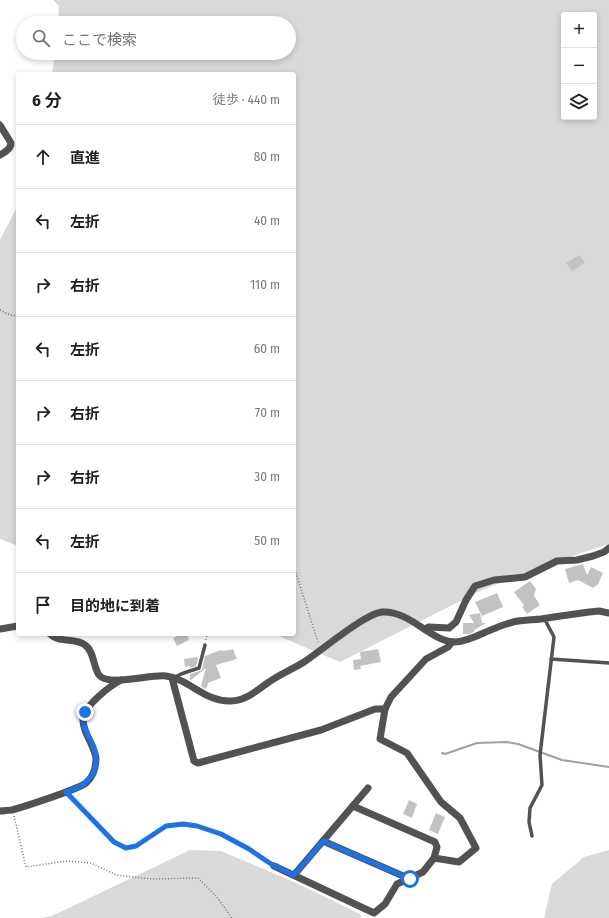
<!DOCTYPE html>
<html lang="ja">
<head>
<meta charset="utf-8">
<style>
  :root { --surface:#fff; --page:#f2f2f2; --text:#222; --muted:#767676; --line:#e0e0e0 }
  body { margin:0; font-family:"Fira Sans Condensed","Noto Sans JP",sans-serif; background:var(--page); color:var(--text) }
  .controls { position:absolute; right:12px; top:12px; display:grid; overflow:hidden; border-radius:4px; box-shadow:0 2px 6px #0003 }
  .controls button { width:36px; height:36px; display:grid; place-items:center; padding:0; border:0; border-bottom:1px solid var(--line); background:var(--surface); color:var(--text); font:20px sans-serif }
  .stop { position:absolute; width:12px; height:12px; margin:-9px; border:3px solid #1a73e8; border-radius:50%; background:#fff }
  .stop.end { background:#1a73e8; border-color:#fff; box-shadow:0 1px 4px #0008 }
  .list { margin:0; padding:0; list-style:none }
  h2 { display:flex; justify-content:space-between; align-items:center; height:52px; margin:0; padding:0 16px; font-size:17px }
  h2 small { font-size:13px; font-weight:400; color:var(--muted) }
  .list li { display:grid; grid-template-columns:26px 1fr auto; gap:12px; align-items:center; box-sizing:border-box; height:64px; padding:0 16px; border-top:1px solid var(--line) }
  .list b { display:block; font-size:15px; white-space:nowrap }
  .list em { font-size:13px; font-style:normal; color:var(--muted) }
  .icon { flex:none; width:22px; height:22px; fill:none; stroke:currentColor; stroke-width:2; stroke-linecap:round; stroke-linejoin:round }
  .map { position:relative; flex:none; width:609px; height:918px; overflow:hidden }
  .search { position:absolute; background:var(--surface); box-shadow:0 2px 6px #0003; left:16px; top:16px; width:280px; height:44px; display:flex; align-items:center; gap:10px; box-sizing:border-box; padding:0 14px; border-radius:22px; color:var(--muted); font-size:15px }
  .panel { position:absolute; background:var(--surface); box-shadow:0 2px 6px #0003; left:16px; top:72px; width:280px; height:564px; border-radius:4px }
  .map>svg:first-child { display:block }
  .green { fill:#d9d9d9; fill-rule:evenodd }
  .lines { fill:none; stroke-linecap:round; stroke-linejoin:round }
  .stream { stroke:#a0a0a0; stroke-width:2 }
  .building { fill:#c2c2c2 }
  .path { stroke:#747474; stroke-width:1.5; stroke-dasharray:1 2; stroke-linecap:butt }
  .service { stroke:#525252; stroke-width:3.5 }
  .minor { stroke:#525252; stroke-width:7 }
  .route { stroke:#1a73e8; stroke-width:5 }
</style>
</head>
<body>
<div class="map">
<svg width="609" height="918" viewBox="0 0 609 918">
  <rect width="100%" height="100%" fill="#fff"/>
  <g class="green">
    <path d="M53,0H609V544L566,558L482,590L340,662L274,634H294V74H52L55,53H289V23H58L59,6ZM564,15H594V117H564Z"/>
    <path d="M18,205V546L0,539V240Z"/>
    <path d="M190,850L221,851L294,882L360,914L361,918H42L52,916Z"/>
    <path d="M609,850V918H544L552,884L584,857Z"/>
  </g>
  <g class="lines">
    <path class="stream" d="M442,753L445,754L477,743L506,742L518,744L562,760L609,767"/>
  </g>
  <g class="building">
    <path d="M580,255L585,263L572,271L566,263Z"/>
    <path d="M583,564L587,575L591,567L603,573L598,584L593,588L578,580L569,583L565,569Z"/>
    <path d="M530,581L536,589L534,596L540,605L527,614L522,607L524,605L514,592Z"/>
    <path d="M497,593L503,607L482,616L475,602Z"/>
    <path d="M480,613L482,623H486L474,630V632L469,634H463V623H474L469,615Z"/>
    <path d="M182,634H187L189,640L177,646L173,638Z"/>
    <path d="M233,649L237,659L216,665L221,678L208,683L207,687L205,689L201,686L206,668L191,680H190V674L202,670L205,656L221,650L223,651Z"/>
    <path d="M378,649L381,662L360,666L361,669L354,670L353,660L361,659L360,652Z"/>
    <path d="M197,657L198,659L196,666L190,668V666L185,667L184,659Z"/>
    <path d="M409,800L417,804L412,818L403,814Z"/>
    <path d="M436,813L445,817L438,834L429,830Z"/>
  </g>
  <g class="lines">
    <g class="path">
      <path d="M0,310L10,315L18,316"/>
      <path d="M294,567L318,642"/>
      <path d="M206,640L207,634"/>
      <path d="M71,798L114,842L126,848C144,844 150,833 166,826C168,825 172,825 175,825C209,821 242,844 269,863"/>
      <path d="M14,816L26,867L66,861L91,863L116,875L152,879L198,878L216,896L232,918"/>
    </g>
    <g class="service">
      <path d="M551,659L609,663"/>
      <path d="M174,678C180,673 191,671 199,668L205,645"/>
      <path d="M532,836L529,822L530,808L542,785L540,755L554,637L544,618"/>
    </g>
    <g class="minor">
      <path d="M0,125L11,143C11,149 5,152 0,155"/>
      <path d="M0,629L18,626"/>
      <path d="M425,629L429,627L449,628L456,622L466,600L475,586L494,580L525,577L557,561L577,560L593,556L604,552L609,548"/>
      <path d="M50,634C60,644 74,637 85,645C94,651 93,666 99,675C108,687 151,674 166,676C190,679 204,702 231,701C246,701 257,690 269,682C280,674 293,669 304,662C321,651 364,614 382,612C410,610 431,642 455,642C468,642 484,632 496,628C501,625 508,624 513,622C522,620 532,620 541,619C560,616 580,613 599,611L609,613"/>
      <path d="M172,678L194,761L198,763L321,730L375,709H385"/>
      <path d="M0,811C4,811 8,810 12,810C23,807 79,789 86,783C93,777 96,767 96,758C94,744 82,732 83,718C85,705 110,686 121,680"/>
      <path d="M323,841L410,879"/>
      <path d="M434,858L459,862L476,848L460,818L441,802L407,753L380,739L385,709L391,697L426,659L448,647L452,642"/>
      <path d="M274,866L374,913L385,904L397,884L423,872L434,858L437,847L435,842L353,806"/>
      <path d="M294,875L368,788"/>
    </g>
  </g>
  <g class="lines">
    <path class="route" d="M85,712L83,720L84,725C86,732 90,738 93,745C103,770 89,786 66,792L114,842L126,848L136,846L166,826L183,824L197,826L221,834L249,849L274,866L294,875L323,841L410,879"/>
  </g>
</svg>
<div class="controls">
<button>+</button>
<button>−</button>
<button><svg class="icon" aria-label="layers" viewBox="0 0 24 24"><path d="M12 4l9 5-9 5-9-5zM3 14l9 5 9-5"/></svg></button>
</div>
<div class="stop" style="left:410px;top:879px"></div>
<div class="stop end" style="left:85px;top:712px"></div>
<div class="search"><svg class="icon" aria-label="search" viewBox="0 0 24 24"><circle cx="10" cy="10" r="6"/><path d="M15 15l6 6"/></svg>ここで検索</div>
<section class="panel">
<h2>6 分<small>徒歩 · 440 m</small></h2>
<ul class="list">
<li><svg class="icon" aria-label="ahead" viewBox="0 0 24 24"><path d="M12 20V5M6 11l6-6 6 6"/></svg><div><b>直進</b></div><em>80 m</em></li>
<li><svg class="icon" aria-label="left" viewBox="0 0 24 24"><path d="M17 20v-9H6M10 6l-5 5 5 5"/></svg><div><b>左折</b></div><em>40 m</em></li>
<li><svg class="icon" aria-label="right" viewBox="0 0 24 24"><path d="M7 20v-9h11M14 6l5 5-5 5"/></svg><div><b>右折</b></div><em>110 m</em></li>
<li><svg class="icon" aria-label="left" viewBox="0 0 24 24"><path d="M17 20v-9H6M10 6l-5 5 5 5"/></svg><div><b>左折</b></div><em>60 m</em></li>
<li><svg class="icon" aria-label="right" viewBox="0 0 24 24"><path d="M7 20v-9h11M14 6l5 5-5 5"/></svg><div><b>右折</b></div><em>70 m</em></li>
<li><svg class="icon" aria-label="right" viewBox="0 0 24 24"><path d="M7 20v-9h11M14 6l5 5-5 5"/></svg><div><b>右折</b></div><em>30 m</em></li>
<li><svg class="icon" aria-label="left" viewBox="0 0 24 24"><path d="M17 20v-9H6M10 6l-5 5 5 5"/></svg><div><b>左折</b></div><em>50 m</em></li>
<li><svg class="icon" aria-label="arrive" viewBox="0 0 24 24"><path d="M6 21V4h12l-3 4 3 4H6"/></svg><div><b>目的地に到着</b></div></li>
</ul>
</section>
</div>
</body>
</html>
